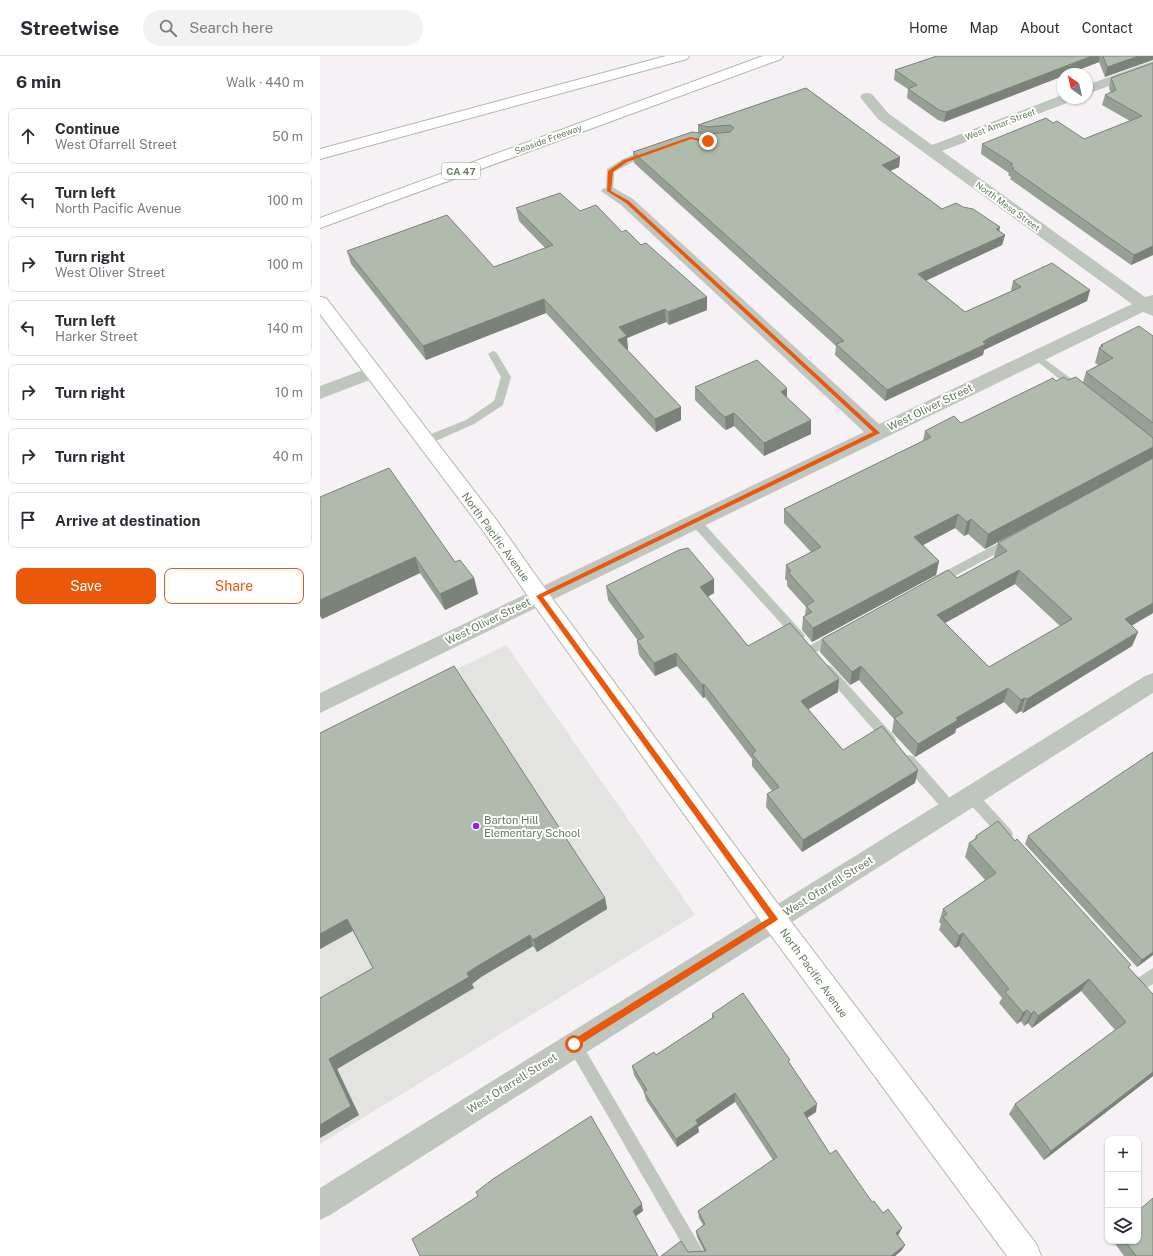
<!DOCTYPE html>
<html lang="en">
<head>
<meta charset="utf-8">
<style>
  :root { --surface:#fff; --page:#f2f2f3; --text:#2b2b33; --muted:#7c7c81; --line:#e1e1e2; --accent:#ea580c }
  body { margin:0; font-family:"Public Sans",sans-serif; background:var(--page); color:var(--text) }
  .controls { position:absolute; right:12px; bottom:12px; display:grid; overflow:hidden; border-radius:8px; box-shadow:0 1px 3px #0004 }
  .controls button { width:36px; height:36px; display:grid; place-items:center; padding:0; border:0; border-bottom:1px solid var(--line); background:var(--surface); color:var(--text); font:20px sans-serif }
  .compass { position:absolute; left:737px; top:12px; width:36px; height:36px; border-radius:50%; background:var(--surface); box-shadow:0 1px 3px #0004; rotate:326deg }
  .stop { position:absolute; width:12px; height:12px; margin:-9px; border:3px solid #ea580c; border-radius:50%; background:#fff }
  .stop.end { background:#ea580c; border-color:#fff; box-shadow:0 1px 4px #0008 }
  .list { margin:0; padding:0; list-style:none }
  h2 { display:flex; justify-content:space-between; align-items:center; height:52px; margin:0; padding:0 16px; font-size:17px }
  h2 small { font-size:13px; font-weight:400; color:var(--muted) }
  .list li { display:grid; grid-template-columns:26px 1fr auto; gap:12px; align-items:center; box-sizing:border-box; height:56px; margin:0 8px 8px; padding:0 8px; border:1px solid var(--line); border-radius:8px }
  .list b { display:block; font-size:15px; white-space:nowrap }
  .list p { margin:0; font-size:13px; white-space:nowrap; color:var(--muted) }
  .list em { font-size:13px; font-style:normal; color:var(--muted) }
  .actions { display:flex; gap:8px; padding:12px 16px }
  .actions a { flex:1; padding:9px 0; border:1px solid var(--accent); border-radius:8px; text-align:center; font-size:14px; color:var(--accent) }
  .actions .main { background:var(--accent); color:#fff }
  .icon { flex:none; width:22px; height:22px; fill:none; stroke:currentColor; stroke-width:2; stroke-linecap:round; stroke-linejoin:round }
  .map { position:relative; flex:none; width:833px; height:1200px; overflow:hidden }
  header { display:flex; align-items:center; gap:24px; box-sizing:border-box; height:56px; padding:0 20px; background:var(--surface); border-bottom:1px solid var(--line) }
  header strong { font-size:19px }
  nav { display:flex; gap:22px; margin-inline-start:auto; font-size:14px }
  .search { width:280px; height:36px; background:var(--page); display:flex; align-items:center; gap:10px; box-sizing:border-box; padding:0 14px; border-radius:22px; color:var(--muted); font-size:15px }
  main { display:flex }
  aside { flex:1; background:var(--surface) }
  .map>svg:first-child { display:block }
  .built { fill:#e3e3e2 }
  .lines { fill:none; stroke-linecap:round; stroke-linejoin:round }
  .secondary-casing { stroke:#b0b9ad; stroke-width:2 }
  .highway-casing { stroke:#b0b7ae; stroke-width:2 }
  .lane { fill:#bfc6bd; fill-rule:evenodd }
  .street { fill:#bfc6bd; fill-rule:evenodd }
  .secondary { fill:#fff; fill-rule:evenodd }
  .highway { fill:#fff; fill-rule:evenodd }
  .wall { fill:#97a095; fill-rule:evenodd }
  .shaded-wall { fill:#7b8279 }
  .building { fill:#b0baad; stroke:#7b8279; fill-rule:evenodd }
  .route { fill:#ea580c }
  .poi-dot { fill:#921ee9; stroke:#fff; stroke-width:1.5 }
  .labels { text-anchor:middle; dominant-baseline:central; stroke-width:4; stroke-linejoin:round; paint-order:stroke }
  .far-street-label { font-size:9px; fill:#667d5f; stroke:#fff }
  .shield { fill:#fff; stroke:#94a48f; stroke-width:1 }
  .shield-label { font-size:10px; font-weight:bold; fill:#667d5f }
  .street-label { font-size:11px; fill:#667d5f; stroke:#fff }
  .poi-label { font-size:11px; fill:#667d5f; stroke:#fff; text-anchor:start }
</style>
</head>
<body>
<header>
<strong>Streetwise</strong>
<div class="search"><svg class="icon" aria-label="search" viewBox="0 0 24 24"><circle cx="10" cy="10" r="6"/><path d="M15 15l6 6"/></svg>Search here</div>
<nav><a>Home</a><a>Map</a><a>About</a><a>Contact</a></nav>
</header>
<main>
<aside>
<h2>6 min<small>Walk · 440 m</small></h2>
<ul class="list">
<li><svg class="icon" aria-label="ahead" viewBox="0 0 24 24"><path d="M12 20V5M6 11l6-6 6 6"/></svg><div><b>Continue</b><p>West Ofarrell Street</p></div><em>50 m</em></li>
<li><svg class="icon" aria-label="left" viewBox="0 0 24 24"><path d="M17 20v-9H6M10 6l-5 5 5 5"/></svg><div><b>Turn left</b><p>North Pacific Avenue</p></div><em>100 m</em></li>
<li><svg class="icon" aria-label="right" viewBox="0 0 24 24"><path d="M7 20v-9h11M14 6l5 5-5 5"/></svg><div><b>Turn right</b><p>West Oliver Street</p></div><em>100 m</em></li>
<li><svg class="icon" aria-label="left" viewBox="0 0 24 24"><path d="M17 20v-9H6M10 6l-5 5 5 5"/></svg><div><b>Turn left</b><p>Harker Street</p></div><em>140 m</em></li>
<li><svg class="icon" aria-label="right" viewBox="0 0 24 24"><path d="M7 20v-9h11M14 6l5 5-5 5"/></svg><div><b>Turn right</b></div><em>10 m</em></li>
<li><svg class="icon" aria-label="right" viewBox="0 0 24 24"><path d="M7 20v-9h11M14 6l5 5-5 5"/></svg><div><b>Turn right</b></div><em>40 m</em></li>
<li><svg class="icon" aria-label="arrive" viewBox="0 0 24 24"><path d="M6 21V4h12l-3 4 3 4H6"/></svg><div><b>Arrive at destination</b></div></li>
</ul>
<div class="actions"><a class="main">Save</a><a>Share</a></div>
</aside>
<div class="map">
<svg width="833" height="1200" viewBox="0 0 833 1200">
  <rect width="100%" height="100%" fill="#f5f1f4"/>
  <path class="built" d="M186,589L375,859L0,1088V680Z"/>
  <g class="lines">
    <g class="secondary-casing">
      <path id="secondary" d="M0,241L6,242L178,466L226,534L463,855L717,1189L721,1200H687L445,871L212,546L164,476L0,258Z"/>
    </g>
    <g class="highway-casing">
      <g id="highway">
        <path d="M346,0H369L367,3L0,103V93Z"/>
        <path d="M443,0H463L461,3L0,172V162Z"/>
      </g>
    </g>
    <g class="lane">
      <path d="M325,94L332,96L294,116L293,135L292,137H286L287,113L303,103Z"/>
      <path d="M173,295L176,296L191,321L183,349L154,368L109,388H101L100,385L101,382L146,364L174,345L181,321L168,298Z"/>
      <path d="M716,297L760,329L761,331L760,333H752L713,302L711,300Z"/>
      <path d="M375,461L379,462L483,577L485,580L483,583H475L371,468L370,465L371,462Z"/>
      <path d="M690,481L696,485L694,488L622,527H614L612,524L614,521Z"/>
      <path d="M514,576L518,578L520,581L518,584L495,597H487L485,594L487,591Z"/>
      <path d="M508,609L512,611L574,680L576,684L574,688L570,689L566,688L504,617L502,614L504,611Z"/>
      <path d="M588,699L593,700L636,749L638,753L636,757L631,759L626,757L583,708L582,704L583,700Z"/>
      <path d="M652,735L657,737L691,774L693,778L691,782L686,784L681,782L647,745L645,741L647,737Z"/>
      <path d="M833,912V928L821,935L816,933L814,928L816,923Z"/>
      <path d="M254,981L259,983L386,1200H369L249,993L247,988L249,983Z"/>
    </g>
    <g class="street">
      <path d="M833,5V14L767,38V29Z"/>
      <path d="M547,37L552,38L568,57L612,89L742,39L743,42H754L752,45L622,95L825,241L833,239V260L823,256L0,657V637L544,376L301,149L281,135L284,132H294L313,143L559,368L812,248L558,63L540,41L542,38Z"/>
      <path d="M54,310L60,312L63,316L60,320L0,343V330Z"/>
      <path d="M833,617V637L10,1159L0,1164V1132L825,620Z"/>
    </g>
    <use href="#secondary" class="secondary"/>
    <use href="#highway" class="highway"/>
  </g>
  <g class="wall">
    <path d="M617,0H833L785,21L779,6L748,18H743V20L624,66L618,64L587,42L588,33L574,24L575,14Z"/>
    <path d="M833,7V199L811,209L690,123L691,121L688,119L689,117L661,98L662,88L733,67L764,83L810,65L782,49L785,39L791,37L789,32L791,22Z"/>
    <path d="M486,32L580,101L579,111L570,115L622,153L679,175L685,179L682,189L606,224L645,256L691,235L693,225L770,234L767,245L666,293L664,294L663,299L565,345L515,299L516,290L314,107L313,96L378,77V69Z"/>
    <path d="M196,152L260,155L302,176L387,241V254L349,269L346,266L307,282L308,294H307L361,351V364L336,376L226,257L106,304L31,208L27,195L174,211L225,192L199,165Z"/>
    <path d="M833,280V557L811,570L818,576L812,590L703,657L701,655L696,658L684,646L636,673L635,677L595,701L572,676L574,663L547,633L539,624L530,629L500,596L502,583L637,522L675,502L674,501L678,487L793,424L665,493L648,478L644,480L635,472L603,489L619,505L616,519L492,586L482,574L483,561L485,559L486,551L467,530V525L465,523L466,509L491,496L464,467V453L603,385L605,375L641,367L736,325L748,324L763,326L766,316L778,309L775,307L779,292H780L781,289ZM695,528L740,570L669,611L625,567Z"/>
    <path d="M375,331L467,342L491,378L444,400L414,370L406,374L403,372L375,344Z"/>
    <path d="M0,441L135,506L154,522L158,538L125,554L100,517L2,563L0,560Z"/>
    <path d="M394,523V537L388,541L428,590L518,636L488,653L523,694L595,727L482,796L446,751L447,738L452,735L432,710V703L385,641L383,642L357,610L335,620L319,599L317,585H318L288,544L286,530Z"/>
    <path d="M0,677L285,842L287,853L217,896L213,890L161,921L152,928L154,932L17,1013L39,1059L0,1082V942L53,912L33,875L0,893Z"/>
    <path d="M656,780L809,912L833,1020L724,1104L689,1058L695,1048L795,974L761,935L712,972L708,967L704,970L701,965L697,968L679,947L682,942L639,890L635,892L619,874L621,868L619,866L623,853L665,824L645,801L649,787L654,784Z"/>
    <path d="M708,780L833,899L817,911L705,788Z"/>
    <path d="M392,958L470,1007L496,1056L487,1062L510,1098L552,1146L563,1157L579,1178L578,1179L585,1189L581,1195L575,1200H341L368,1196L384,1195L377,1181L376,1175L383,1169L379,1162L378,1155L453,1104L415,1046L378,1071L379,1076L357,1091L326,1044L324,1036L314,1019L312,1010L336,999L392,962Z"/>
    <path d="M793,1185H818L833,1200H804Z"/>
  </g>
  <g class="shaded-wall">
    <path d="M772,0H780L779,6L748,18H743V20L624,66L626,56Z"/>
    <path d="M819,0H833V4L785,21L787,11Z"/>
    <path d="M580,101L579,111L561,119L562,109Z"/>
    <path d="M680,171L678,182L676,173Z"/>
    <path d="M685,179L682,189L597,229L598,218Z"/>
    <path d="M833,190V199L811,209L814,199Z"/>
    <path d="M770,234L767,245L666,293L664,294L663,299L565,345L567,334L663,286L669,282Z"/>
    <path d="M387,241V254L349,269L348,256Z"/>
    <path d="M224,243L226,257L106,304L103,290Z"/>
    <path d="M345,253L346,266L307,282L308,294L299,297L298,284L299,271Z"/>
    <path d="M467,332V346L461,336Z"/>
    <path d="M361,351V364L336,376L335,363Z"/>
    <path d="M414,357V370L406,374L405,361Z"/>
    <path d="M491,364V378L444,400V387Z"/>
    <path d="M833,391V403L665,493L668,478Z"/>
    <path d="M638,458L635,472L592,495L594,481Z"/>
    <path d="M651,463L648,478L644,480L647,466Z"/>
    <path d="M95,501L100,517L2,563L0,559V544Z"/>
    <path d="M619,505L616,519L492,586L493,572Z"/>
    <path d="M699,514L695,528L614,573L617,559Z"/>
    <path d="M154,522L158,538L125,554L120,538Z"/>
    <path d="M394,523V537L381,544L380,531Z"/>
    <path d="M833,547V557L799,577L805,563Z"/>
    <path d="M818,576L812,590L703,657L707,643Z"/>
    <path d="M356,597L357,610L335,620L334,607Z"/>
    <path d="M541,610L539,624L530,629L532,616Z"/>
    <path d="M519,623L518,636L480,658L481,645Z"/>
    <path d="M384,628L385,641L383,642L382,629Z"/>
    <path d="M688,632L684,646L636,673L635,677L595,701L598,688L636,662Z"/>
    <path d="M705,642L701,655L696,658L701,644Z"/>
    <path d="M598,714L595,727L482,796L483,784Z"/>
    <path d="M285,842L287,853L217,896L213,884Z"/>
    <path d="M27,863L34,874L0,893V878Z"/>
    <path d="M643,877L639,890L635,892L639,880Z"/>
    <path d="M210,879L213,890L161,921L152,928L154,932L17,1013L39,1059L0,1082V1069L9,1003L147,917L156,911Z"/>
    <path d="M833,896V899L817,911L822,904Z"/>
    <path d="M769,923L761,935L712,972L718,960Z"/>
    <path d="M707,954L701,965L697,968L703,957Z"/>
    <path d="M714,955L708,967L704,970L711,958Z"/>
    <path d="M833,1016V1020L724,1104L731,1095Z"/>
    <path d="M415,1037V1046L378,1071L379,1076L357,1091L356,1083L376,1064Z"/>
    <path d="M497,1048L496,1056L482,1065L484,1057Z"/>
    <path d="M322,1148L323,1155L315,1161L313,1155Z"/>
    <path d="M582,1172L579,1178L573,1183L576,1177Z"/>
    <path d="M585,1189L581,1195L575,1200H571Z"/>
  </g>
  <g class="building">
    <path d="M617,0H772L626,56L619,54L588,33L597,29L575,14Z"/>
    <path d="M783,0H819L787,11Z"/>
    <path d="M833,7V190L814,199L692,113L694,112L690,109L693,108L662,88L726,62L733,67L737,65L764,83L822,60L785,39L796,34L791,22Z"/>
    <path d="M486,32L580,101L562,109L622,153L636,147L643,151L653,153L680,171L676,173L685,179L598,218L645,256L701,231L693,225L732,207L770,234L669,282L663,286L666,288L567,334L516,288L524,285L313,96L372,76L388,78L410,76L414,72L410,69L388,71L378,69Z"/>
    <path d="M240,137L260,155L276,149L302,176L306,174L321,189L326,187L387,241L348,256L345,253L299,271L307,280L298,284L361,351L335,363L224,243L103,290L27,195L127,159L174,211L233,189L196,152Z"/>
    <path d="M819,270L833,280V367L766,316L793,302L779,292L783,290L781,289Z"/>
    <path d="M437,304L467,332L461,336L491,364L444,387L414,357L405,361L402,359L375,331Z"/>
    <path d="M744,321L748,324L756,321L833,382V391L668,478L651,463L647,466L638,458L594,481L619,505L493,572L483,561L492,556L486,550L494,545L468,516L471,515L466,509L501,491L464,453L611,381L605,375L634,360L641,367L733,322L736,325Z"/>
    <path d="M833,402V547L805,563L818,576L707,643L705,642L701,644L688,632L636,662L638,664L598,688L574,662L583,657L549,619L541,610L532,616L502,583L628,514L637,522L687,495L678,487ZM699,514L752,563L669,611L617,559Z"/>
    <path d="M69,412L135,506L140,504L154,522L120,538L95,501L0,544V441Z"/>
    <path d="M368,492L394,523L380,531L428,590L470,567L519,623L481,645L523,694L562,670L598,714L483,784L447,738L459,731L432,698L436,695L384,628L382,629L356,597L334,607L317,585L324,581L286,530L359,494Z"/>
    <path d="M134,610L285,842L213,884L210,879L156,911L147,917L149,921L9,1003L31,1050L0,1069V942L53,912L27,863L0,878V677Z"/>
    <path d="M833,696V896L822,904L708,780Z"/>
    <path d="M678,765L695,785L697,783L811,909L808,911L833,938V1016L731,1095L695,1048L806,966L769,923L718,960L714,955L711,958L707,954L703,957L685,936L689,933L643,877L639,880L623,861L627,858L623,853L676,817L649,787L657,782L656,780Z"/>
    <path d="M423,937L470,1004L468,1005L497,1048L484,1057L510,1098L516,1094L552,1146L554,1145L563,1157L568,1153L582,1172L576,1177L585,1189L571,1200H341L361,1185L368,1196L386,1195L376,1175L385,1168L378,1155L457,1101L415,1037L376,1064L378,1068L356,1083L324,1036L327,1034L312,1010L334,996L336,999L394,961L392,958Z"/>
    <path d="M271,1060L322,1148L313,1155L338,1200H100L92,1183L158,1140L156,1136L173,1123Z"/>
    <path d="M833,1142V1200H816L805,1185H818V1155Z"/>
  </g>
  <path class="route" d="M370,81L390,85L388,87L371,83L307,106L293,116L291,135L309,145L560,377L223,541L458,863L456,865L254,992L251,991V985L449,862L216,540L553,376L306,147L287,135L288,115L304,104Z"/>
  <circle class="poi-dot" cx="156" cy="770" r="4"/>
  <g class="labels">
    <g class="far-street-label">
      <text transform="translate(680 68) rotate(-21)">West Amar Street</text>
      <text transform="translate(228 83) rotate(-20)">Seaside Freeway</text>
      <text transform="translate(688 150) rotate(36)">North Mesa Street</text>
    </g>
    <rect class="shield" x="122" y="107" width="38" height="16" rx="3"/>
    <g class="shield-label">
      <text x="141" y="115">CA 47</text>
    </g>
    <g class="street-label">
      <text transform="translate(610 351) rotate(-26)">West Oliver Street</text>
      <text transform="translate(176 481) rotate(54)">North Pacific Avenue</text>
      <text transform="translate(168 565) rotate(-26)">West Oliver Street</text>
      <text transform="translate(508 830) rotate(-32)">West Ofarrell Street</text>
      <text transform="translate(494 917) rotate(54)">North Pacific Avenue</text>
      <text transform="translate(192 1027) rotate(-32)">West Ofarrell Street</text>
    </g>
    <g class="poi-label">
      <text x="164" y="764">Barton Hill<tspan x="164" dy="13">Elementary School</tspan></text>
    </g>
  </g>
</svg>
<div class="controls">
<button>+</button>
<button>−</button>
<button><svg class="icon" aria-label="layers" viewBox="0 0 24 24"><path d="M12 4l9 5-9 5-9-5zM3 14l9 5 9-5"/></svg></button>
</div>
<svg class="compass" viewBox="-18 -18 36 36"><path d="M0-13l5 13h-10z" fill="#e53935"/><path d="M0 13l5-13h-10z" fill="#7c7c81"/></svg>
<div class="stop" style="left:254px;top:988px"></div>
<div class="stop end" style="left:388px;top:85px"></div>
</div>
</main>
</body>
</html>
